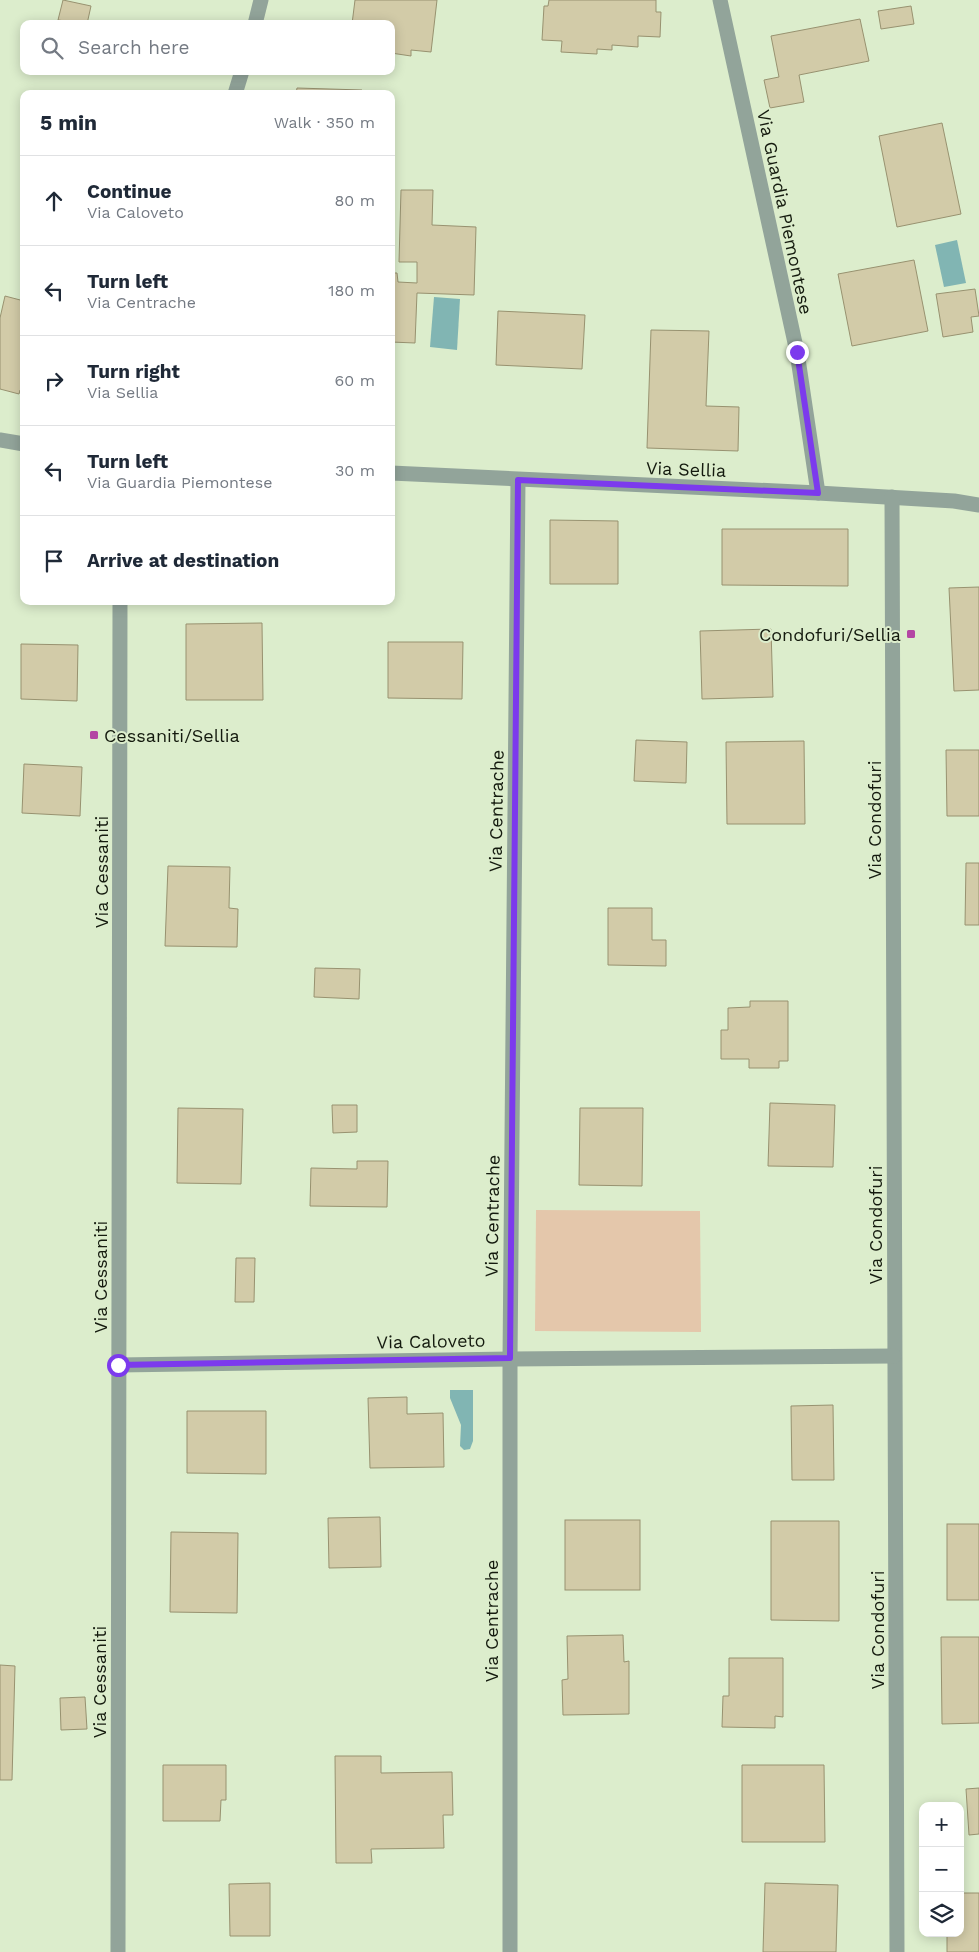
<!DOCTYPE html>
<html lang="en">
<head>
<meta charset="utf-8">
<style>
  :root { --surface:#fff; --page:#f6f6f7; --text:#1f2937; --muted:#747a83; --line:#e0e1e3 }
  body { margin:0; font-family:"Work Sans",sans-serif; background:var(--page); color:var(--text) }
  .controls { position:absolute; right:15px; bottom:15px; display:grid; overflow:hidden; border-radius:10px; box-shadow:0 2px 12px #0003 }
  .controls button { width:45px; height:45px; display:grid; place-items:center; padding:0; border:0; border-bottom:1px solid var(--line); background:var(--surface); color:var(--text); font:25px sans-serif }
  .stop { position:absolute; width:15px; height:15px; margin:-11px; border:4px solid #7c3aed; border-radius:50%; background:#fff }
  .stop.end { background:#7c3aed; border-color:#fff; box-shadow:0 1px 5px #0008 }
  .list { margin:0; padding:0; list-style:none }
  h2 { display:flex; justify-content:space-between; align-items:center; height:65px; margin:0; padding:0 20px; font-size:21px }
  h2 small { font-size:16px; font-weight:400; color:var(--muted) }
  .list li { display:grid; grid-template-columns:32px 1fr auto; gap:15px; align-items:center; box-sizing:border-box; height:90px; padding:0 20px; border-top:1px solid var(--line) }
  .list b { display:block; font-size:19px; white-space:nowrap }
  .list p { margin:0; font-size:16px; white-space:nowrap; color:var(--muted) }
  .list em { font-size:16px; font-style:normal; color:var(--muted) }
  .icon { flex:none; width:28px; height:28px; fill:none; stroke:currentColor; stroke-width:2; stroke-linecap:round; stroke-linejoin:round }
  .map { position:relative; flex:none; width:979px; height:1952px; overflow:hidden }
  .search { position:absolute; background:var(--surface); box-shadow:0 2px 12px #0003; left:20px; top:20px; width:375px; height:55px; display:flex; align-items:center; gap:12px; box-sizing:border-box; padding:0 18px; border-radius:10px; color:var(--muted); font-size:19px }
  .panel { position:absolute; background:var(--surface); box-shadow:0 2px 12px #0003; left:20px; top:90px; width:375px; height:515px; border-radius:10px }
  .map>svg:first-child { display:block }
  .green { fill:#e4c7ab }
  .water { fill:#81b5b3 }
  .building { fill:#d2cba8; stroke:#989270 }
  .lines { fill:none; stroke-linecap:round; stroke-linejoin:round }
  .minor { stroke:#92a49a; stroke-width:15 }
  .route { stroke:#7c3aed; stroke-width:6 }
  .poi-dot { fill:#b446a4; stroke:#dcedcc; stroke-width:2 }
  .labels { text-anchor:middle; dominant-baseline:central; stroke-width:4; stroke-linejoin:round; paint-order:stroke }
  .street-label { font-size:18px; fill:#141a0e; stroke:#dcedcc }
  .poi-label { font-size:18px; fill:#141a0e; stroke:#dcedcc; text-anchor:end }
</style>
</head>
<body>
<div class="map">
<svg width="979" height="1952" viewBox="0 0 979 1952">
  <rect width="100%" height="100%" fill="#dcedcc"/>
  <path class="green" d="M536,1210L700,1211L701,1332L535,1331Z"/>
  <g class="water">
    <path d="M957,240L966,283L944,287L935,245Z"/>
    <path d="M434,297L460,299L457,350L430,347Z"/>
    <path d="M450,1390H473V1441L470,1449L464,1450L460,1446L461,1425L450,1398Z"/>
  </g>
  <g class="building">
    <path d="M63,0L91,6L87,24L58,20Z"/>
    <path d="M355,0H437L431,52L411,50V56L391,53V24H352Z"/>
    <path d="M549,0H656V12H661L660,37L638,36V47L612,45V50L597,49V54L561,52L562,41L542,40L544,6H548Z"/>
    <path d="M911,6L914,24L881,29L878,11Z"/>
    <path d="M860,19L869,61L799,75L804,102L770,108L764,80L779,77L771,36Z"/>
    <path d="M297,88L362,90V94H296Z"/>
    <path d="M942,123L961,214L897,227L879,136Z"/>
    <path d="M401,190H433L432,225L476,227L474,295L417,293L415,343L391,342V273H397L398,282L417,283V262H399Z"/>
    <path d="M914,260L928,331L852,346L838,274Z"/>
    <path d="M975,289L979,316L971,317L973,332L943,337L936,294Z"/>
    <path d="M5,296L24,301V390H20L19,394L0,389V318Z"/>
    <path d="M498,311L585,315L582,369L496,365Z"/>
    <path d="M651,330L709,331L706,406L739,407L738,451L647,448Z"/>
    <path d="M550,520L618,521V584H550Z"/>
    <path d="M722,529H848V586L722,585Z"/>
    <path d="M979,587V690L954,691L949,588Z"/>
    <path d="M262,623L263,700H186V624Z"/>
    <path d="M771,629L773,697L702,699L700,631Z"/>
    <path d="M388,642H463L462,699L388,698Z"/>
    <path d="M21,644L78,645L77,701L21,699Z"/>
    <path d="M636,740L687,742L686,783L634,781Z"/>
    <path d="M804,741L805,824H727L726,742Z"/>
    <path d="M946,750H979V816H947Z"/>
    <path d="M24,764L82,767L80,816L22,813Z"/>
    <path d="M966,863H979V925H965Z"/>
    <path d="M168,866L230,867L229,908L238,909L237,947L165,946Z"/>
    <path d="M608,908H652V940H666V966L608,965Z"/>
    <path d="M315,968L360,969L359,999L314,997Z"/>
    <path d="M750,1001H788V1061H779V1068H749V1059H721V1030H728V1008L750,1007Z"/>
    <path d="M770,1103L835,1105L833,1167L768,1166Z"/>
    <path d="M332,1105H357V1132L333,1133Z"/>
    <path d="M178,1108L243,1109L241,1184L177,1183Z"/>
    <path d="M580,1108H643L642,1186L579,1185Z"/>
    <path d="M357,1161H388L387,1207L310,1206L311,1168L357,1169Z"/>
    <path d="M236,1258H255L254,1302H235Z"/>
    <path d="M407,1397V1414L443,1413L444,1467L370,1468L368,1398Z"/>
    <path d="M833,1405L834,1480H792L791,1406Z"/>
    <path d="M187,1411H266V1474L187,1473Z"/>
    <path d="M380,1517L381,1567L329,1568L328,1518Z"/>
    <rect x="565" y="1520" width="75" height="70"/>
    <path d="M771,1521H839V1621L771,1620Z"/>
    <rect x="947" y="1524" width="32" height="76"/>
    <path d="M171,1532L238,1533L237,1613L170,1612Z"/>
    <path d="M623,1635L624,1662L629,1661V1714L563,1715L562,1680L568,1679L567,1636Z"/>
    <path d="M941,1637H979V1723L942,1724Z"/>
    <path d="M729,1658H783V1717L775,1716V1728L722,1727L723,1696H729Z"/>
    <path d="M0,1665L15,1666L12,1780H0Z"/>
    <path d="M85,1697L87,1729L61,1730L60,1698Z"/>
    <path d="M335,1756H381V1773L452,1772L453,1815H443L444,1848L371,1849L372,1863H336Z"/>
    <path d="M163,1765H226V1800H221L220,1821H163Z"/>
    <path d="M742,1765H824L825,1842H742Z"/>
    <path d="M979,1788V1834L969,1835L966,1789Z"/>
    <path d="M270,1883V1936H230L229,1884Z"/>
    <path d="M765,1883L838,1885L836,1952H763Z"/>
    <path d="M960,1893H979V1952H947V1933H960Z"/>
  </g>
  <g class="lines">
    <g class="minor">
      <path d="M720,0L797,352L818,493"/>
      <path d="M255,24L261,0"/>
      <path d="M235,94L242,71"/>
      <path d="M0,440L24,444"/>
      <path d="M391,473L818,493L954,501L979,505"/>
      <path d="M892,497L897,1952"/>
      <path d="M118,1365L510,1359L894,1356"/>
      <path d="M118,1952L120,601"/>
      <path d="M510,1952V1359L518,480"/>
    </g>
  </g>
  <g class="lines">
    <path class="route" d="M118,1365L510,1358L518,480L818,493L797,352"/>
  </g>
  <g class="poi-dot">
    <rect x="906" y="629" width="10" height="10" rx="2.5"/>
    <rect x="89" y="730" width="10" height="10" rx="2.5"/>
  </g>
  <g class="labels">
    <g class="street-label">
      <text transform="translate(785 212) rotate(78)">Via Guardia Piemontese</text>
      <text transform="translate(686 469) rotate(2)">Via Sellia</text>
      <text transform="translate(496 811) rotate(-89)">Via Centrache</text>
      <text transform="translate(874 820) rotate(-90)">Via Condofuri</text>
      <text transform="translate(101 872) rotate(-90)">Via Cessaniti</text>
      <text transform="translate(492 1216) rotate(-89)">Via Centrache</text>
      <text transform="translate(875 1225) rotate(-90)">Via Condofuri</text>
      <text transform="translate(100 1277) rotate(-90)">Via Cessaniti</text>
      <text transform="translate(431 1341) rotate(-1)">Via Caloveto</text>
      <text transform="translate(491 1621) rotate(-90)">Via Centrache</text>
      <text transform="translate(877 1630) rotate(-90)">Via Condofuri</text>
      <text transform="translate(99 1682) rotate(-90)">Via Cessaniti</text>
    </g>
    <g class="poi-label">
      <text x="901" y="634">Condofuri/Sellia</text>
      <text x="104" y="735" text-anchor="start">Cessaniti/Sellia</text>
    </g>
  </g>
</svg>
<div class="controls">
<button>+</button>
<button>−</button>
<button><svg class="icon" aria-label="layers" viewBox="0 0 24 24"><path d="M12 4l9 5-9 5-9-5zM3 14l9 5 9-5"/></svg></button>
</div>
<div class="stop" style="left:118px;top:1365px"></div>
<div class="stop end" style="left:797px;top:352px"></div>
<div class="search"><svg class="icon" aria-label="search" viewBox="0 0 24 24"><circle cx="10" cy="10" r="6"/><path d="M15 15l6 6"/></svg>Search here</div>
<section class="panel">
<h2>5 min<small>Walk · 350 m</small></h2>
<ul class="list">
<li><svg class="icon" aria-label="ahead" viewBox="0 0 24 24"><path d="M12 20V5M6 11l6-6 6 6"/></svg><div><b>Continue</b><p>Via Caloveto</p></div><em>80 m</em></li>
<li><svg class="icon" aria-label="left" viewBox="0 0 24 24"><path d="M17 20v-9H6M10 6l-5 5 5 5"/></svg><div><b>Turn left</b><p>Via Centrache</p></div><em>180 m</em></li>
<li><svg class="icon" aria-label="right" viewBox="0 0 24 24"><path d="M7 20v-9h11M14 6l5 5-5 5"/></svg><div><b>Turn right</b><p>Via Sellia</p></div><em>60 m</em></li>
<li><svg class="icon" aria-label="left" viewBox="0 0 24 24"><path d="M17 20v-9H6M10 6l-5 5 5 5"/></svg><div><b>Turn left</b><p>Via Guardia Piemontese</p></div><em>30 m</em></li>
<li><svg class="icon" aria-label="arrive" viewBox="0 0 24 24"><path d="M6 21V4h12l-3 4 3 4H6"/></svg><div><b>Arrive at destination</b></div></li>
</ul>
</section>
</div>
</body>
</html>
